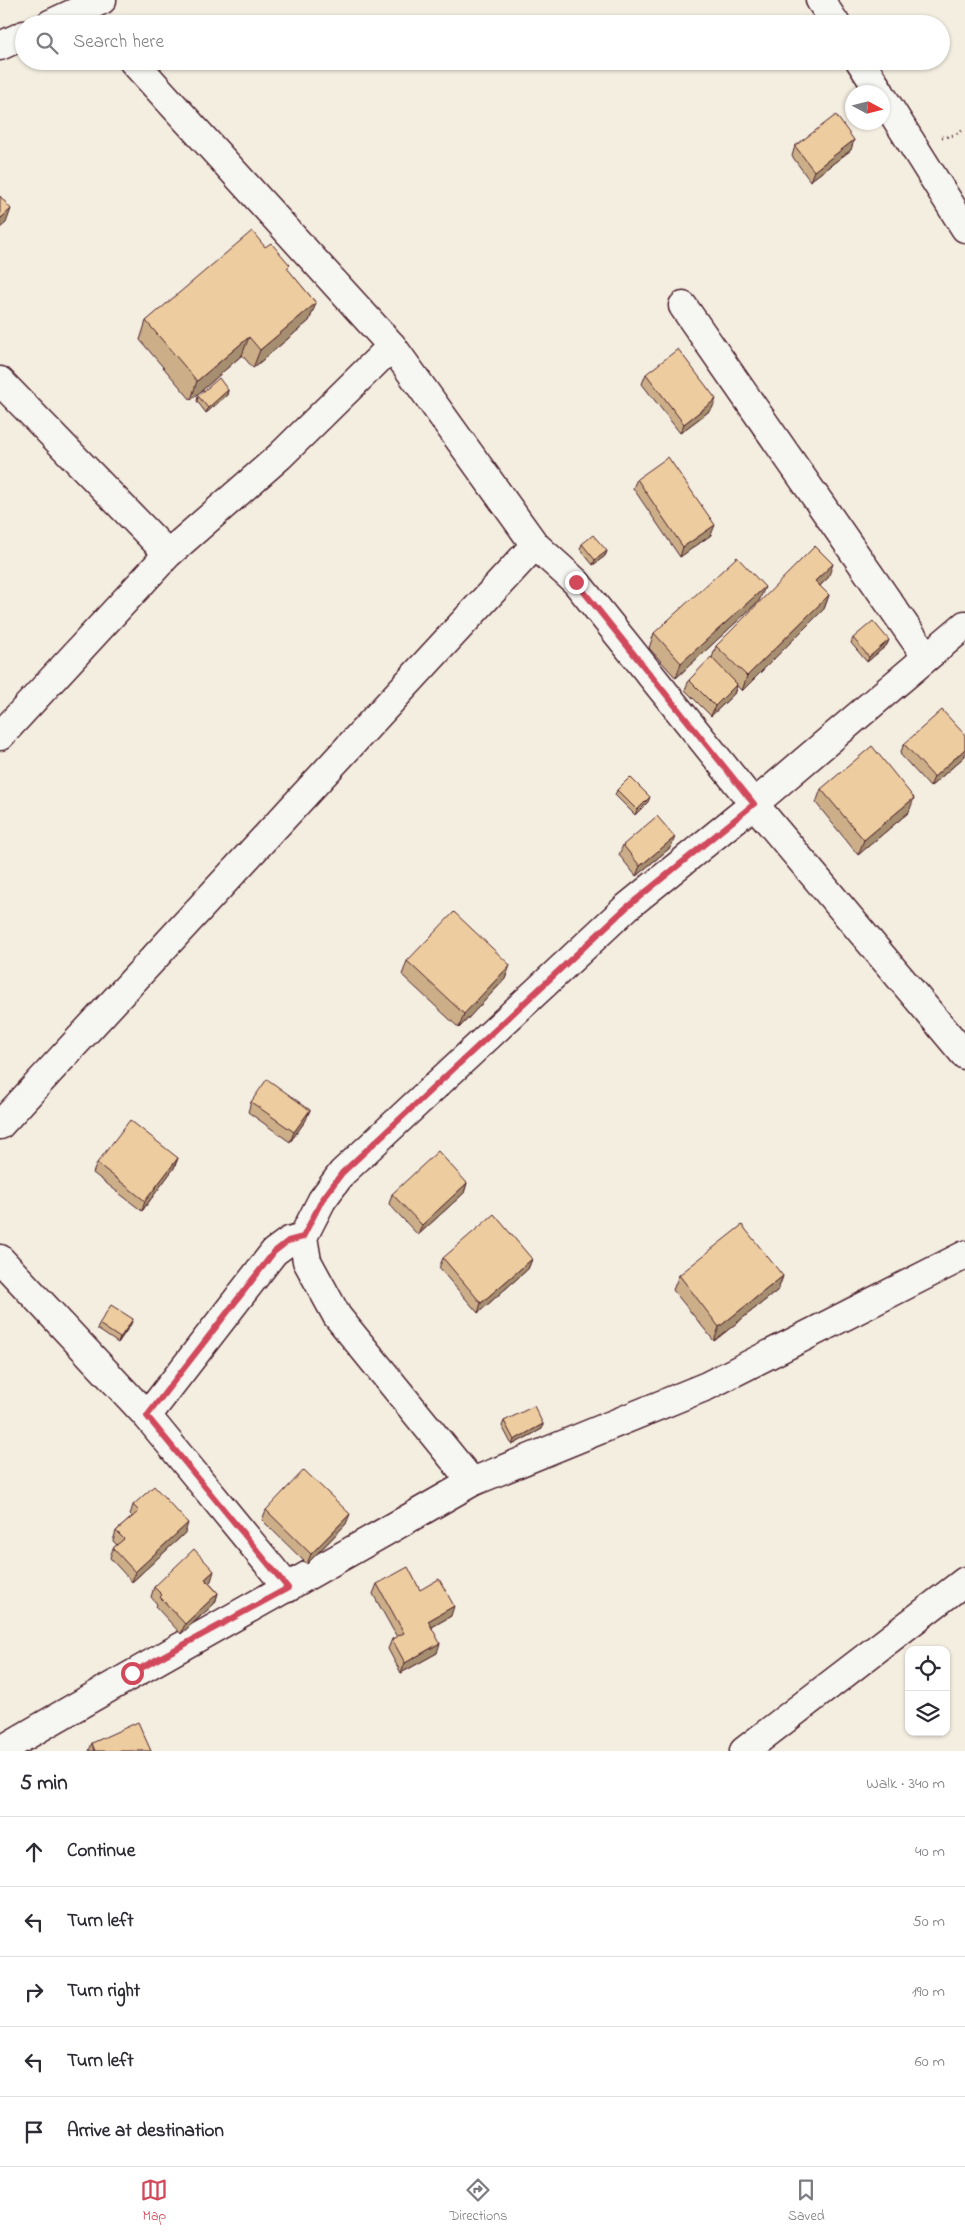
<!DOCTYPE html>
<html lang="en">
<head>
<meta charset="utf-8">
<style>
  :root { --surface:#fff; --page:#f7f7f7; --text:#2b2b33; --muted:#7c7c81; --line:#e1e1e2; --accent:#d1495b }
  body { margin:0; font-family:"Indie Flower",sans-serif; background:var(--page); color:var(--text) }
  .controls { position:absolute; right:15px; bottom:15px; display:grid; overflow:hidden; border-radius:10px; box-shadow:0 1px 4px #0004 }
  .controls button { width:45px; height:45px; display:grid; place-items:center; padding:0; border:0; border-bottom:1px solid var(--line); background:var(--surface); color:var(--text); font:25px sans-serif }
  .compass { position:absolute; left:845px; top:85px; width:45px; height:45px; border-radius:50%; background:var(--surface); box-shadow:0 1px 4px #0004; rotate:97deg }
  .stop { position:absolute; width:15px; height:15px; margin:-11px; border:4px solid #d1495b; border-radius:50%; background:#fff }
  .stop.end { background:#d1495b; border-color:#fff; box-shadow:0 1px 5px #0008 }
  .list { margin:0; padding:0; list-style:none }
  h2 { display:flex; justify-content:space-between; align-items:center; height:65px; margin:0; padding:0 20px; font-size:21px }
  h2 small { font-size:16px; font-weight:400; color:var(--muted) }
  .list li { display:grid; grid-template-columns:32px 1fr auto; gap:15px; align-items:center; box-sizing:border-box; height:70px; padding:0 20px; border-top:1px solid var(--line) }
  .list b { display:block; font-size:19px; white-space:nowrap }
  .list em { font-size:16px; font-style:normal; color:var(--muted) }
  .icon { flex:none; width:28px; height:28px; fill:none; stroke:currentColor; stroke-width:2; stroke-linecap:round; stroke-linejoin:round }
  .map { position:relative; flex:none; width:965px; height:1751px; overflow:hidden }
  .search { position:absolute; background:var(--surface); box-shadow:0 1px 4px #0004; left:15px; right:15px; top:15px; height:55px; display:flex; align-items:center; gap:12px; box-sizing:border-box; padding:0 18px; border-radius:28px; color:var(--muted); font-size:19px }
  .sheet { height:415px; background:var(--surface) }
  nav { display:flex; justify-content:space-around; align-items:center; box-sizing:border-box; height:70px; border-top:1px solid var(--line); background:var(--surface); font-size:14px; color:var(--muted) }
  nav a { display:grid; justify-items:center; gap:2px }
  nav .on { color:var(--accent) }
  .map>svg:first-child { display:block }
  .lines { fill:none; stroke-linecap:round; stroke-linejoin:round }
  .minor-casing { stroke:#4a1f2b; stroke-width:31 }
  .path { stroke:#4a1f2b; stroke-width:3; stroke-dasharray:1 4; stroke-linecap:butt }
  .minor { stroke:#f6f6f2; stroke-width:28 }
  .wall { fill:#ccaf89; stroke:#4a1f2b }
  .shaded-wall { fill:#a68f6f; stroke:#4a1f2b }
  .building { fill:#edcc9f; stroke:#4a1f2b }
  .route { stroke:#d1495b; stroke-width:6 }
</style>
</head>
<body>
<div class="map">
<svg width="965" height="1751" viewBox="0 0 965 1751">
  <rect width="100%" height="100%" fill="#f4eee1"/>
  <filter id="ink" filterUnits="userSpaceOnUse"><feTurbulence type="fractalNoise" baseFrequency=".02" numOctaves="2"/><feDisplacementMap in="SourceGraphic" scale="10" xChannelSelector="R" yChannelSelector="G"/><feConvolveMatrix kernelMatrix="1 2 1 2 8 2 1 2 1" color-interpolation-filters="sRGB"/></filter>
  <g filter="url(#ink)">
    <g class="lines">
      <g class="minor-casing">
        <g id="minor">
          <path d="M820,0L836,24"/>
          <path d="M50,24L102,0"/>
          <path d="M0,46L24,35"/>
          <path d="M133,61L392,346L535,545L576,582L754,804L965,1055"/>
          <path d="M860,61L880,92"/>
          <path d="M882,96L965,228"/>
          <path d="M683,306L926,656"/>
          <path d="M0,381L168,554"/>
          <path d="M965,625L754,804L627,907L342,1173L322,1200L303,1237L307,1261L337,1316L472,1482L707,1386L965,1255"/>
          <path d="M0,736L168,554L280,456L392,346"/>
          <path d="M0,1125L535,545"/>
          <path d="M0,1259L147,1416L288,1588"/>
          <path d="M147,1416L274,1252L289,1241L303,1237"/>
          <path d="M0,1751C156,1659 315,1573 472,1482"/>
          <path d="M744,1751L965,1581"/>
        </g>
      </g>
      <path class="path" d="M942,137L954,135L965,129"/>
      <use href="#minor" class="minor"/>
    </g>
    <g class="wall">
      <path d="M795,146L851,150L810,181L792,156Z"/>
      <path d="M265,247L288,270L316,303L309,321L253,368L242,355L191,400L140,340L146,321Z"/>
      <path d="M646,374L712,409L680,433L642,384Z"/>
      <path d="M228,390L227,395L206,413L197,401L198,396Z"/>
      <path d="M637,479L711,535L680,557L633,488Z"/>
      <path d="M582,544L607,551L605,556L593,565L580,549Z"/>
      <path d="M828,578L820,586L829,595L824,609L742,691L737,686L734,694L711,716L685,690L689,680L712,658L716,646Z"/>
      <path d="M759,601L676,678L649,648L654,633Z"/>
      <path d="M853,638L887,645L867,662L851,643Z"/>
      <path d="M965,735V756L930,787L900,754L904,744Z"/>
      <path d="M821,789L909,812L858,855L816,803Z"/>
      <path d="M617,790L648,802L635,815L615,795Z"/>
      <path d="M623,845L671,847L636,876L619,855Z"/>
      <path d="M407,961L510,965L505,979L459,1028L402,975Z"/>
      <path d="M251,1102L306,1120L290,1142L248,1112Z"/>
      <path d="M178,1158L174,1168L142,1211L93,1173L97,1163Z"/>
      <path d="M467,1183L464,1193L418,1235L389,1204L392,1194Z"/>
      <path d="M443,1258L532,1259L528,1269L478,1313L439,1268Z"/>
      <path d="M679,1275L783,1276L778,1290L714,1341L673,1290Z"/>
      <path d="M99,1324H131L118,1343L97,1329Z"/>
      <path d="M504,1421L543,1424L542,1429L512,1445L502,1426Z"/>
      <path d="M133,1505L185,1533L132,1582L110,1558L113,1548L117,1545L113,1541L116,1531L132,1517L130,1515Z"/>
      <path d="M266,1510L346,1524L307,1564L262,1520Z"/>
      <path d="M211,1581L209,1583L218,1593L215,1603L181,1634L156,1607L157,1604L151,1597L154,1587Z"/>
      <path d="M377,1584L420,1590L451,1616L432,1627L437,1653L401,1673L388,1649L392,1639L397,1637L373,1594Z"/>
      <path d="M92,1743L151,1751H89Z"/>
    </g>
    <g class="shaded-wall">
      <path d="M854,140L851,150L810,181L814,171Z"/>
      <path d="M11,209L6,223L0,228V219Z"/>
      <path d="M316,303L309,321L253,368L260,350Z"/>
      <path d="M249,337L242,355L191,400L197,381Z"/>
      <path d="M228,390L227,395L206,413L208,408Z"/>
      <path d="M716,399L712,409L680,433L684,424Z"/>
      <path d="M715,525L711,535L680,557L683,547Z"/>
      <path d="M607,551L605,556L593,565L595,560Z"/>
      <path d="M833,564L828,578L810,595L815,581Z"/>
      <path d="M765,587L759,601L676,678L681,663Z"/>
      <path d="M829,595L824,609L742,691L747,676Z"/>
      <path d="M889,640L887,645L867,662L869,657Z"/>
      <path d="M737,684L734,694L711,716L715,706Z"/>
      <path d="M965,749V756L930,787L934,777Z"/>
      <path d="M650,797L648,802L635,815L637,810Z"/>
      <path d="M914,798L909,812L858,855L864,840Z"/>
      <path d="M675,837L671,847L636,876L640,866Z"/>
      <path d="M510,965L505,979L459,1028L464,1014Z"/>
      <path d="M310,1110L306,1120L290,1142L294,1132Z"/>
      <path d="M178,1158L174,1168L142,1211L145,1201Z"/>
      <path d="M467,1183L464,1193L418,1235L422,1225Z"/>
      <path d="M532,1259L528,1269L478,1313L481,1303Z"/>
      <path d="M783,1276L778,1290L714,1341L719,1327Z"/>
      <path d="M133,1319L131,1324L118,1343L120,1338Z"/>
      <path d="M543,1424L542,1429L512,1445L514,1440Z"/>
      <path d="M350,1514L346,1524L307,1564L311,1554Z"/>
      <path d="M188,1523L185,1533L132,1582L135,1572Z"/>
      <path d="M214,1571L211,1581L202,1589L205,1579Z"/>
      <path d="M218,1593L215,1603L181,1634L185,1624Z"/>
      <path d="M454,1606L451,1616L425,1631L428,1621Z"/>
      <path d="M440,1643L437,1653L401,1673L405,1663Z"/>
    </g>
    <g class="building">
      <path d="M836,115L854,140L814,171L795,146Z"/>
      <path d="M0,196L11,209L0,219Z"/>
      <path d="M252,231L265,247L271,243L290,265L287,268L316,303L260,350L249,337L197,381L146,321Z"/>
      <path d="M678,349L716,399L684,424L646,374Z"/>
      <path d="M219,378L228,390L208,408L198,396Z"/>
      <path d="M668,457L715,525L683,547L637,479Z"/>
      <path d="M593,535L607,551L595,560L582,544Z"/>
      <path d="M815,546L833,564L815,581L829,595L747,676L716,646Z"/>
      <path d="M737,557L765,587L681,663L654,633Z"/>
      <path d="M873,621L889,640L869,657L853,638Z"/>
      <path d="M711,657L737,684L715,706L689,680Z"/>
      <path d="M942,710L965,735V749L934,777L904,744Z"/>
      <path d="M872,746L914,798L864,840L821,789Z"/>
      <path d="M630,777L650,797L637,810L617,790Z"/>
      <path d="M657,816L675,837L640,866L623,845Z"/>
      <path d="M454,912L510,965L464,1014L407,961Z"/>
      <path d="M267,1079L310,1110L294,1132L251,1102Z"/>
      <path d="M130,1120L178,1158L145,1201L97,1163Z"/>
      <path d="M438,1151L467,1183L422,1225L392,1194Z"/>
      <path d="M494,1214L532,1259L481,1303L443,1258Z"/>
      <path d="M742,1225L783,1276L719,1327L679,1275Z"/>
      <path d="M111,1305L133,1319L120,1338L99,1324Z"/>
      <path d="M534,1406L543,1424L514,1440L504,1421Z"/>
      <path d="M304,1470L350,1514L311,1554L266,1510Z"/>
      <path d="M154,1486L188,1523L135,1572L113,1548L124,1539L116,1531L139,1511L133,1505Z"/>
      <path d="M194,1549L214,1571L205,1579L218,1593L185,1624L160,1597L162,1595L154,1587Z"/>
      <path d="M408,1567L420,1590L439,1579L454,1606L428,1621L440,1643L405,1663L392,1639L404,1633L377,1584Z"/>
      <path d="M138,1722L151,1751H95L92,1743Z"/>
    </g>
  </g>
  <g class="lines" filter="url(#ink)">
    <path class="route" d="M132,1673L288,1588L147,1416L274,1252L288,1241L303,1237L322,1200L342,1173L627,907L754,804L576,582"/>
  </g>
</svg>
<div class="controls">
<button><svg class="icon" aria-label="locate" viewBox="0 0 24 24"><circle cx="12" cy="12" r="6"/><path d="M12 2v4M12 18v4M2 12h4M18 12h4"/></svg></button>
<button><svg class="icon" aria-label="layers" viewBox="0 0 24 24"><path d="M12 4l9 5-9 5-9-5zM3 14l9 5 9-5"/></svg></button>
</div>
<svg class="compass" viewBox="-18 -18 36 36"><path d="M0-13l5 13h-10z" fill="#e53935"/><path d="M0 13l5-13h-10z" fill="#7c7c81"/></svg>
<div class="stop" style="left:132px;top:1673px"></div>
<div class="stop end" style="left:576px;top:582px"></div>
<div class="search"><svg class="icon" aria-label="search" viewBox="0 0 24 24"><circle cx="10" cy="10" r="6"/><path d="M15 15l6 6"/></svg>Search here</div>
</div>
<section class="sheet">
<h2>5 min<small>Walk · 340 m</small></h2>
<ul class="list">
<li><svg class="icon" aria-label="ahead" viewBox="0 0 24 24"><path d="M12 20V5M6 11l6-6 6 6"/></svg><div><b>Continue</b></div><em>40 m</em></li>
<li><svg class="icon" aria-label="left" viewBox="0 0 24 24"><path d="M17 20v-9H6M10 6l-5 5 5 5"/></svg><div><b>Turn left</b></div><em>50 m</em></li>
<li><svg class="icon" aria-label="right" viewBox="0 0 24 24"><path d="M7 20v-9h11M14 6l5 5-5 5"/></svg><div><b>Turn right</b></div><em>190 m</em></li>
<li><svg class="icon" aria-label="left" viewBox="0 0 24 24"><path d="M17 20v-9H6M10 6l-5 5 5 5"/></svg><div><b>Turn left</b></div><em>60 m</em></li>
<li><svg class="icon" aria-label="arrive" viewBox="0 0 24 24"><path d="M6 21V4h12l-3 4 3 4H6"/></svg><div><b>Arrive at destination</b></div></li>
</ul>
</section>
<nav>
<a class="on"><svg class="icon" aria-label="map" viewBox="0 0 24 24"><path d="M3 6l6-2 6 2 6-2v14l-6 2-6-2-6 2zM9 4v14M15 6v14"/></svg>Map</a>
<a><svg class="icon" aria-label="directions" viewBox="0 0 24 24"><path d="M12 3l9 9-9 9-9-9zM9 14v-3h6M13 9l2 2-2 2"/></svg>Directions</a>
<a><svg class="icon" aria-label="saved" viewBox="0 0 24 24"><path d="M7 4h10v16l-5-4-5 4z"/></svg>Saved</a>
</nav>
</body>
</html>
